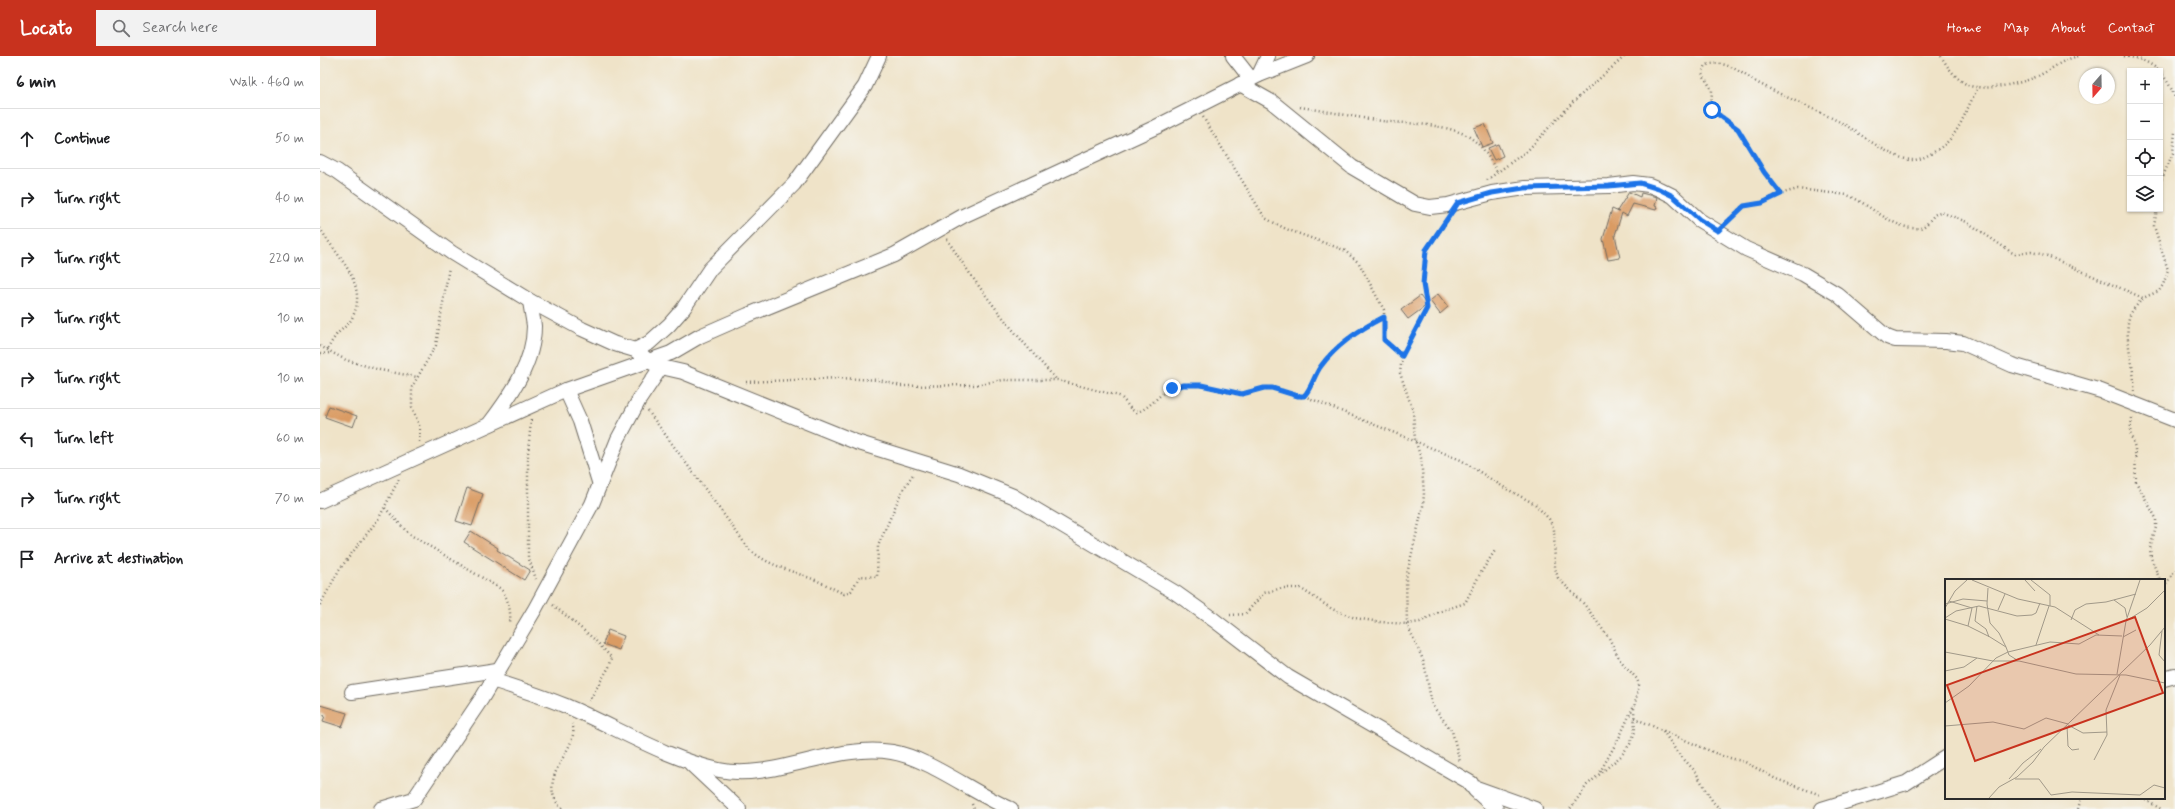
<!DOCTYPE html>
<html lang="en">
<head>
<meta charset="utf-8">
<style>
  :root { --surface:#fff; --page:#f2f2f2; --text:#202124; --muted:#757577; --line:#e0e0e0; --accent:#c8321e }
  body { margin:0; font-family:Mynerve,sans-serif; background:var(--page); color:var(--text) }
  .controls { position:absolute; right:12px; top:12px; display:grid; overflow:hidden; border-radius:0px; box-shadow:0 1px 3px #0004 }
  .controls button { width:36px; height:36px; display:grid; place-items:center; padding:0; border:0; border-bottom:1px solid var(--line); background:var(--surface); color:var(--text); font:20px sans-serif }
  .compass { position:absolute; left:1759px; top:12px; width:36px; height:36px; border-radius:50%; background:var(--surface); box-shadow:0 1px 3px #0004; rotate:200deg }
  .stop { position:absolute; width:12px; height:12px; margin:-9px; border:3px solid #1a73e8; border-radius:50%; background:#fff }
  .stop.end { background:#1a73e8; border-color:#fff; box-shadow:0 1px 4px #0008 }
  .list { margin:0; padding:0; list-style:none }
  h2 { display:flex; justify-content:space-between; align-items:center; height:52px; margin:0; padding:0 16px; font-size:17px }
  h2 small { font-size:13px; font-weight:400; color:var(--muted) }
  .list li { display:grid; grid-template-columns:26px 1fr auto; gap:12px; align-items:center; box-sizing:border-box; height:60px; padding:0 16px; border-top:1px solid var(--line) }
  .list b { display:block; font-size:15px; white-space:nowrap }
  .list em { font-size:13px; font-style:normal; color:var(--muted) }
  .icon { flex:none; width:22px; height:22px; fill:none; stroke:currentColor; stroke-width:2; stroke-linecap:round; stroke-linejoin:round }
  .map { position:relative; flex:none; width:1855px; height:753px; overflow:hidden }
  header { display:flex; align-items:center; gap:24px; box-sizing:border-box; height:56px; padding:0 20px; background:var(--accent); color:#fff }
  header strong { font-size:19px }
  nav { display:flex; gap:22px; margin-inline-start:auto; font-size:14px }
  .search { width:280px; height:36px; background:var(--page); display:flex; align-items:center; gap:10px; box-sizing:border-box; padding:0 14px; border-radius:0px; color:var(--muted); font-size:15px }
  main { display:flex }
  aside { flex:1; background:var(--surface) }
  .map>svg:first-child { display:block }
  .building { fill:#da9b64 }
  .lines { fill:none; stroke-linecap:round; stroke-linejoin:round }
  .minor-casing { stroke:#706b62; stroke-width:16 }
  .path { stroke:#706b62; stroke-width:2.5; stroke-dasharray:1 3; stroke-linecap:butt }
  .minor { stroke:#fff; stroke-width:14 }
  .route { stroke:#1a73e8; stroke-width:5 }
  .inset-road { fill:none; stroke:#a19989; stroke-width:1 }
  .view { fill:#c8321e; fill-opacity:0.15; stroke:#c8321e; stroke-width:2 }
  .inset-edge { fill:none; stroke:#2b2b2b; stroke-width:2 }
</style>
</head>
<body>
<header>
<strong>Locato</strong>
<div class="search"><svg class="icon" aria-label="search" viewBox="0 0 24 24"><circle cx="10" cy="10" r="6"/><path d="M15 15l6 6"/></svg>Search here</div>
<nav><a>Home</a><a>Map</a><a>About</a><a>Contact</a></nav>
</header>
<main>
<aside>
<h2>6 min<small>Walk · 460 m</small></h2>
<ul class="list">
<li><svg class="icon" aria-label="ahead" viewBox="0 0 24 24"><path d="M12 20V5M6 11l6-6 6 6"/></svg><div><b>Continue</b></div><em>50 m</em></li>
<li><svg class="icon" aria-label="right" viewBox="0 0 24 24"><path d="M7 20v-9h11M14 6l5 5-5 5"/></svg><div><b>Turn right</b></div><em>40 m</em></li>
<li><svg class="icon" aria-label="right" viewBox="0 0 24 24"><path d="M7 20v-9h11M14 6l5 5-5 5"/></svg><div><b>Turn right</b></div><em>220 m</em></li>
<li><svg class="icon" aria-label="right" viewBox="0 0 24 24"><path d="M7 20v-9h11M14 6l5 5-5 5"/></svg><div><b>Turn right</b></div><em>10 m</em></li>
<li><svg class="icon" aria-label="right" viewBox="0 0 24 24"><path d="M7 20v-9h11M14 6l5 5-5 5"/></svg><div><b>Turn right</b></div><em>10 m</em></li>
<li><svg class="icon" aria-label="left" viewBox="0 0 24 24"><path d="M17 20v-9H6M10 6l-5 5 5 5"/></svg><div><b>Turn left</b></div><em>60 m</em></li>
<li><svg class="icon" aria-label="right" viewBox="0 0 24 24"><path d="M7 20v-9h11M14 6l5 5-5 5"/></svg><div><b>Turn right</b></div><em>70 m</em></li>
<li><svg class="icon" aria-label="arrive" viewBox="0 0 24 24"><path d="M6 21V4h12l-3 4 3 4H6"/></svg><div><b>Arrive at destination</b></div></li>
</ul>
</aside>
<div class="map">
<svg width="1855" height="753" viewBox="0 0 1855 753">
  <rect width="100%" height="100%" fill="#f6f6f2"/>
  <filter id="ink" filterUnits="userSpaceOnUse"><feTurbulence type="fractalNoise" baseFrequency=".025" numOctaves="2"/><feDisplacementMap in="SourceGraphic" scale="8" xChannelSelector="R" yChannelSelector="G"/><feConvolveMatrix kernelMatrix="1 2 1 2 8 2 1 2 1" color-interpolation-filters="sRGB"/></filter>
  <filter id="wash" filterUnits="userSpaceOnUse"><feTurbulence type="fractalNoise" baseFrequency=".012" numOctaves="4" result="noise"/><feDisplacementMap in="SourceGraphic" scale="16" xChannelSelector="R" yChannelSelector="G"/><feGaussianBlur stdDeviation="0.9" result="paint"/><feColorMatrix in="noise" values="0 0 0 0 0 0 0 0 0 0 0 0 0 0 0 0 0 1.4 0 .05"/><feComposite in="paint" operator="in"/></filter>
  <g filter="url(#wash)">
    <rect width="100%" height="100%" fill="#efe3c8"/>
    <g id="blocks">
      <g class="building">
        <path d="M1165,68L1173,87L1162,91L1154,72Z"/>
        <path d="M1178,88L1183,100L1174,104L1168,92Z"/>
        <path d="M1309,136L1320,141L1321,137L1337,141L1335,150L1337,151L1336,154L1313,148L1307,160L1302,157L1295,179L1300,202L1288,204L1283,183L1292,153L1299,156L1297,155Z"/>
        <path d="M1118,238L1128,251L1120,258L1110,245Z"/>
        <path d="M1100,240L1107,249L1088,263L1081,254Z"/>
        <path d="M9,350L37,360L33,371L5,361Z"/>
        <path d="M147,432L163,438L152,470L136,465Z"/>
        <path d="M151,475L178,492L177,494L210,514L204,524L144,486Z"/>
        <path d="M288,574L304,580L299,594L283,588Z"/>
        <path d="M0,649L27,657L22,671L3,665L5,660L0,657Z"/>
      </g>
    </g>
  </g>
  <g filter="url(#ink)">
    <use href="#blocks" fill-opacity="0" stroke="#706b62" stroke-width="1"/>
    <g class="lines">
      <g class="minor-casing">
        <g id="minor">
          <path d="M913,0L931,23"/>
          <path d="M939,19L948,0"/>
          <path d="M920,28L952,46L1032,111L1095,148L1110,151L1128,149L1172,137L1205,132L1289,130L1313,127L1329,129L1339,133L1353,140L1379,164L1426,193L1483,218L1517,238L1567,281L1575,284L1626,285L1643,287L1692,309L1781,335L1855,364"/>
          <path d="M0,106L17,115L132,197L210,245L262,273L295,288L315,294L330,306L341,311L363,316L536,386L639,418L693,440L856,537L894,564L968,621L1151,727V730L1215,753"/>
          <path d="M315,294L329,287L349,269L363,253L390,213L474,128L545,30L559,0"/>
          <path d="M246,334L260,365L280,429"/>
          <path d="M170,367C191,339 214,307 214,270C213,262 211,253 210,245"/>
          <path d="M0,445L246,334L351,297L380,280L428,259L574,199L643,160L836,71L939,19L987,0"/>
          <path d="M1844,623L1855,620"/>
          <path d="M172,624C197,632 222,640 246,650C296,671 345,702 399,714C451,726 516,686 572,696C609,702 654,738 691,753"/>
          <path d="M32,636L177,614"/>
          <path d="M371,708L419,753"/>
          <path d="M1155,734L1176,753"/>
          <path d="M61,753L94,743L162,642L215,553L272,448L298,383L319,344L341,311"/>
          <path d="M1502,753L1586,727L1626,701"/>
        </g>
      </g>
      <g class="path">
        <path d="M1621,0C1627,11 1637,24 1648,29C1664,36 1705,27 1720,19C1734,12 1743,3 1759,0"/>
        <path d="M1804,0C1832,4 1845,15 1855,42"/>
        <path d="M980,51C1007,55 1034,61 1062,65C1088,68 1122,67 1146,79C1162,88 1169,101 1177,116"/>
        <path d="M883,61L945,162L966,173L1024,194L1039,207L1064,254V284L1082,300L1080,317L1093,355L1095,384L1101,402L1104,437L1103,450L1086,522L1087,568L1104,606L1112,649L1132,675L1140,706"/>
        <path d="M1167,124L1208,94L1252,47L1305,0"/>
        <path d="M1840,127L1853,97L1855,76"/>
        <path d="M1461,137L1451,127L1418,73L1391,52L1392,34L1382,17L1386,9C1408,3 1421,18 1438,27C1465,41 1492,52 1518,65C1540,76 1567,101 1591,104C1601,105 1616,95 1624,89C1641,75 1647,50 1658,32"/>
        <path d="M1407,166L1423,150L1442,147L1456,139L1478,133L1527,139C1549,147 1574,175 1600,172C1609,170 1612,157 1621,156L1647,166L1691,196L1695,198L1711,196L1725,199L1823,242L1839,235L1843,229L1848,214L1834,170L1837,153"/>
        <path d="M0,172C14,198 49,226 33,260C30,268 23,272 17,278C13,283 10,289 7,294"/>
        <path d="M627,183C659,234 696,280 737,324"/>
        <path d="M0,290L26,304L60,314L97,321"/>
        <path d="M0,298L10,297"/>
        <path d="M1082,300L1107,252L1103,228L1106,195L1129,162"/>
        <path d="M426,326L519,322L559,324L581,330L655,329L683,324H737L799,340C807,345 808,354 817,356C831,352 838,338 852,332C876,322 898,337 922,338C930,338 937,333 945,332C957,331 970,338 981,341C990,337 994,321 999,313C1013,290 1041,272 1064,261"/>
        <path d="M1814,335C1816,312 1801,276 1811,257C1814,252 1819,247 1823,242"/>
        <path d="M984,340L1141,404L1185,432L1215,448L1229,463L1234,473L1235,512L1238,522L1264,548L1289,582L1300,604L1317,623L1319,629L1314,652L1315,676L1310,688L1301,700L1267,729L1250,753"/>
        <path d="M328,355L429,493C446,508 466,513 487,521C500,525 512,532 524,538L531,535L540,520L557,521L558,490L582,435L594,417"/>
        <path d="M1812,362L1810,376L1815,392L1816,426L1836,462V471L1830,493L1831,502L1840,524"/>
        <path d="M211,364L208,397V501L216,523"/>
        <path d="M99,386L100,372L92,351V331L116,289L129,211"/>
        <path d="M65,452L89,478L181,533C189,544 191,555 190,568"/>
        <path d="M1844,531L1855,514"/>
        <path d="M0,549L19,514L59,462L79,423"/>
        <path d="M233,549L274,583L292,602L289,611L269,645"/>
        <path d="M910,559L925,558L944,537L962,532H980L1012,553L1035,562L1060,566L1087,568L1100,566L1119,556L1145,547L1160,518L1176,493"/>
        <path d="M1314,662L1402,700L1425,706L1456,723L1501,739"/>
        <path d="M1343,675L1357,696L1375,715L1393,746L1400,753"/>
        <path d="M1280,716L1300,680L1314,649"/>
        <path d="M1822,742L1841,753"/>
        <path d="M652,748L654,753"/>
        <path d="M242,753C212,722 262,692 252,668"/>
        <path d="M1758,753L1761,742"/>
      </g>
      <use href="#minor" class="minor"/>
    </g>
  </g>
  <g class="lines" filter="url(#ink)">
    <path class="route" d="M852,332L863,329H881L922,338L944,332H952L978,340H984C992,332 994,319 1001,310C1017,288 1040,273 1064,261V284L1082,300L1107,252L1103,228L1106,194L1138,147L1172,137L1204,132L1289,130L1320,127L1339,133L1353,140L1380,164L1398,175L1424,150L1442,147L1461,138L1444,116L1418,73L1392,54"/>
  </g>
  <g transform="translate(1625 523)">
    <rect width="220" height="220" fill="#efe3c8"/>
    <path class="inset-road" d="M27,1L73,20L110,28L154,56M80,1L90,12M86,1L105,16V27M43,9L42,25L45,44L54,54L61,68M169,21L180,29L182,38M4,22L27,29L23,47M0,25L18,20L42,22M32,27L30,42L41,50L44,58M0,29L10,12L22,1M53,31L60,15M0,39L11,32L34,27L72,37L87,36L91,34L95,24M0,40L23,47L45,58L61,68L64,76L72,81M126,41L130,31L141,25L161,23L191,15M181,42L195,1M217,52L214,76L220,83M178,58L191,51M91,66L104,27M0,73L48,82H74L131,95L181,96L220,104M0,92L19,88L32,79M172,95L181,42L202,29L220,11M0,124L24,107L51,79L63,73L105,63L134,65L151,56L177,57M123,146L138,154L162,153M0,147L48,143L79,150L101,139L123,145M122,147L123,167L127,171L134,170M149,181L162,156L161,131L175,96M64,200L78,184L96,170M70,200H94L106,216L127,213L195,216L209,206L220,209M44,219L54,208L72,198L88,183L99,168L205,66L220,48"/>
    <path class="view" d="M190,38L218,114L30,182L2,106Z"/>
    <rect width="220" height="220" class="inset-edge"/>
  </g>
</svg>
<div class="controls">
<button>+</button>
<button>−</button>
<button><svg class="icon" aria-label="locate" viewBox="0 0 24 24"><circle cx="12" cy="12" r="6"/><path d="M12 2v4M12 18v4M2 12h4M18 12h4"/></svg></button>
<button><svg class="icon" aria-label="layers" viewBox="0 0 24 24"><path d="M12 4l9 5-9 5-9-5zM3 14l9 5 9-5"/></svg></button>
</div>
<svg class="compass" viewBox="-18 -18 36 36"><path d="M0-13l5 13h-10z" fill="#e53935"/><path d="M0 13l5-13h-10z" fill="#757577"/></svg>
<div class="stop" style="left:1392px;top:54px"></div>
<div class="stop end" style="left:852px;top:332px"></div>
</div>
</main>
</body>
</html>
